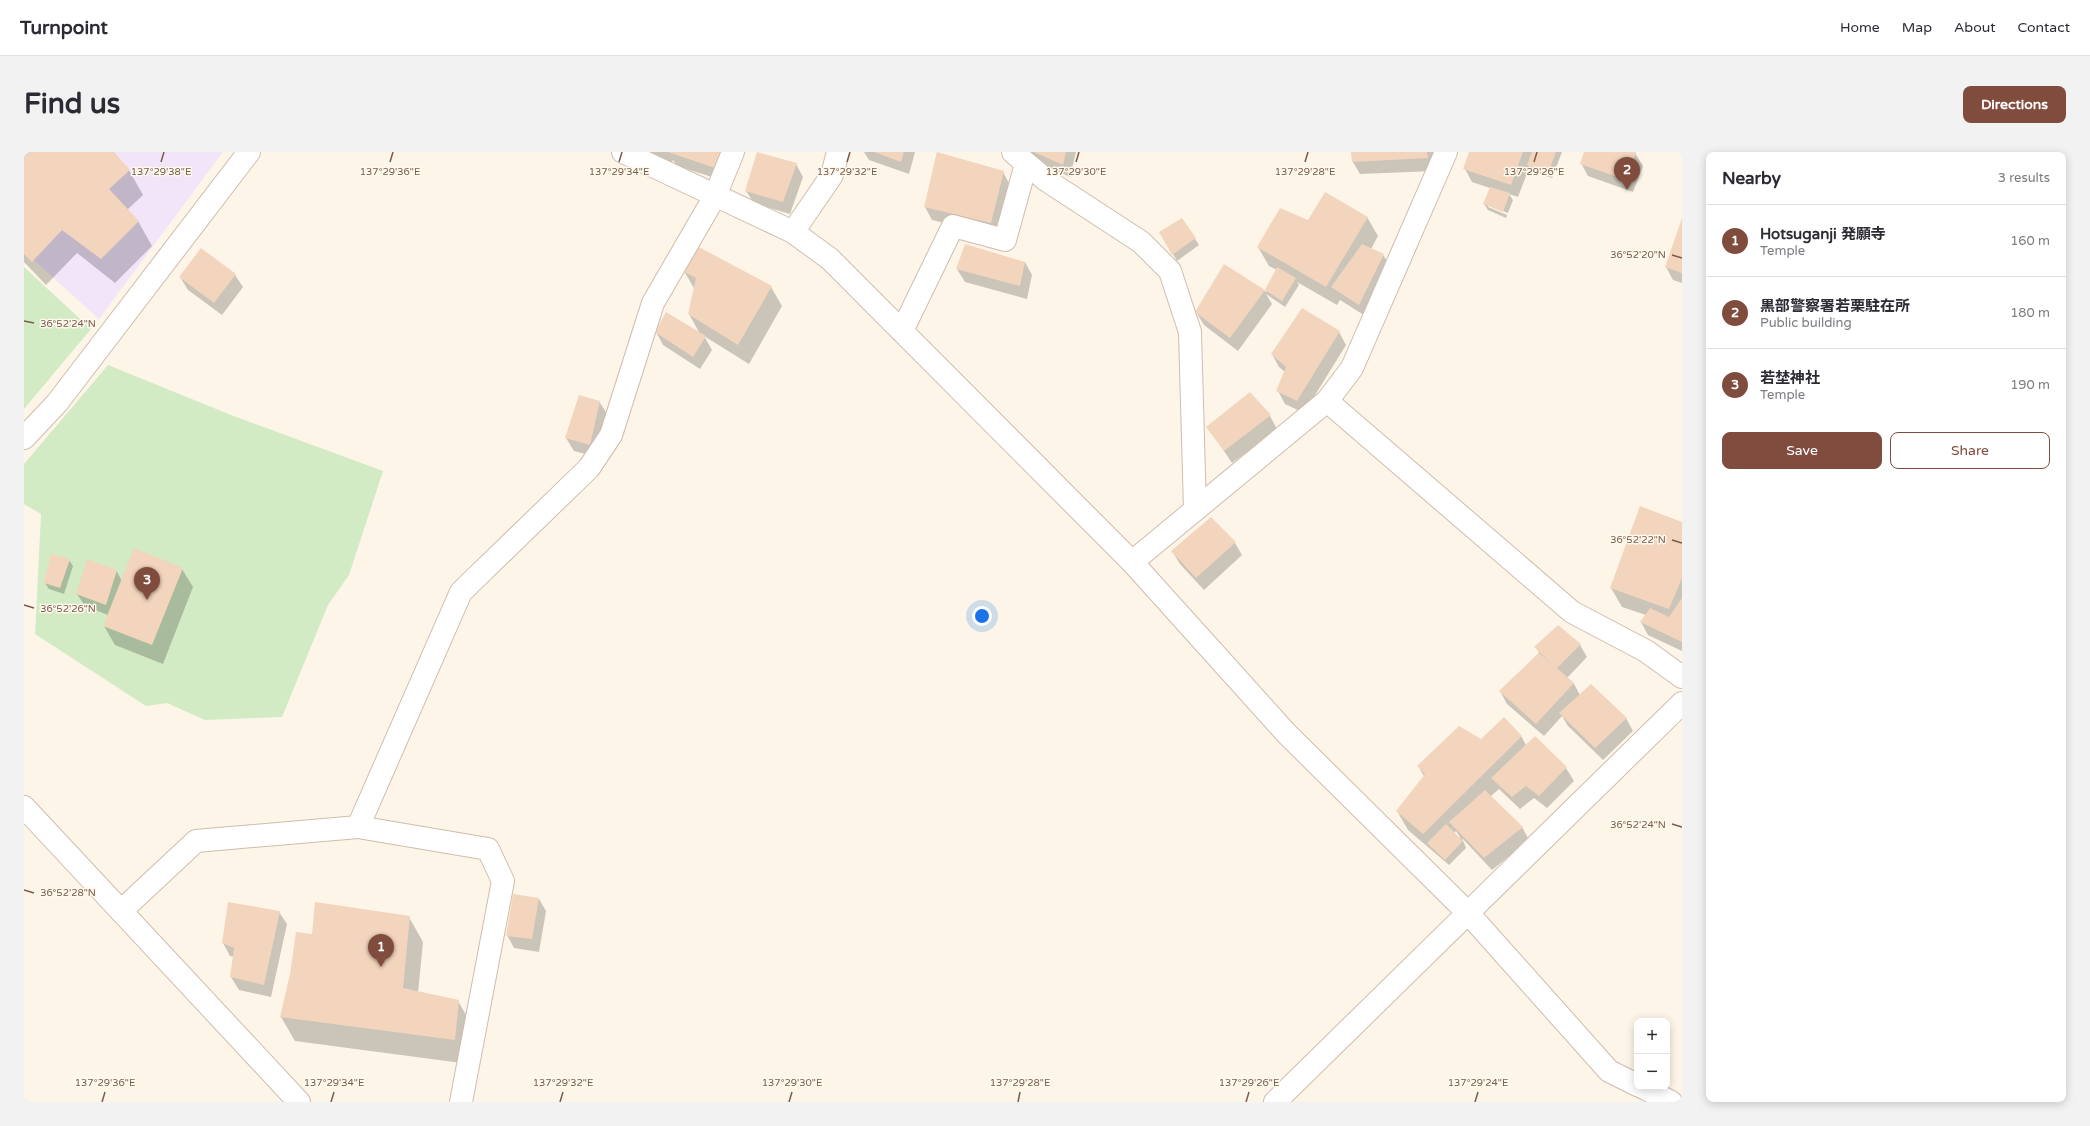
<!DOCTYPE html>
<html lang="en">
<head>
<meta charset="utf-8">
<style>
  :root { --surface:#fff; --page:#f2f2f3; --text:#2b2b33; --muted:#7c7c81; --line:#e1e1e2; --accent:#804c3e }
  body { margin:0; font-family:"Varela Round","Noto Sans JP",sans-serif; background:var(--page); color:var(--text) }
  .controls { position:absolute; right:12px; bottom:12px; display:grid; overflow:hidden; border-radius:8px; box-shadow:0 2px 10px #0003 }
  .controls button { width:36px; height:36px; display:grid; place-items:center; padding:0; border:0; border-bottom:1px solid var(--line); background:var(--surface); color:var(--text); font:20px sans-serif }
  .you { position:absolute; left:958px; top:464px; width:14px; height:14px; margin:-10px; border:3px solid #fff; border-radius:50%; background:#1a73e8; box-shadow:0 0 0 6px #1a73e833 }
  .badge { display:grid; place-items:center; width:26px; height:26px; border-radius:50%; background:var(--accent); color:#fff; font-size:13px; font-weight:700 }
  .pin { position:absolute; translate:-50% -33px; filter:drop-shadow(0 1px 2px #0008) }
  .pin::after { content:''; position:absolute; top:21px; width:14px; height:12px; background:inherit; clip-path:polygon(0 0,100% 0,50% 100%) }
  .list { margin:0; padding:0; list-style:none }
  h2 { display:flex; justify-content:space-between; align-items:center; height:52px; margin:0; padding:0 16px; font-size:17px }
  h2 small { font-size:13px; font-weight:400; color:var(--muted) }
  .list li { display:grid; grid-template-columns:26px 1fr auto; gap:12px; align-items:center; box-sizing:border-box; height:72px; padding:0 16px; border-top:1px solid var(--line) }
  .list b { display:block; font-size:15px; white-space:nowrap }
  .list p { margin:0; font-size:13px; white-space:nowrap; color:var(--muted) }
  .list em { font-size:13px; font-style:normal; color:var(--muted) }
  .actions { display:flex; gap:8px; padding:12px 16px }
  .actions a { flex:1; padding:9px 0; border:1px solid var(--accent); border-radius:8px; text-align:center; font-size:14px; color:var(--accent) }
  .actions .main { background:var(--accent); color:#fff }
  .map { position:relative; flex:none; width:1658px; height:950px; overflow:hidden; border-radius:8px }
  header { display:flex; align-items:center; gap:24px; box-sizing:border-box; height:56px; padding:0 20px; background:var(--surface); border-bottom:1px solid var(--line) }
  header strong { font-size:19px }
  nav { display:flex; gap:22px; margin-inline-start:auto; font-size:14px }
  .intro { display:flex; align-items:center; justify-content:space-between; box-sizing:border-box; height:96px; padding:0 24px }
  h1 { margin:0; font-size:28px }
  .button { padding:10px 18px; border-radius:8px; background:var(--accent); color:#fff; font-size:14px; font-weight:700 }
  main { display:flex; gap:24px; padding:0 24px }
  aside { flex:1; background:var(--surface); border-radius:8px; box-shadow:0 2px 10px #0003 }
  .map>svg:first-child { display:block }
  .education { fill:#f2e4f9 }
  .green { fill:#d3ebc5 }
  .shadow { fill:#0003; fill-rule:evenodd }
  .building { fill:#f3d5be }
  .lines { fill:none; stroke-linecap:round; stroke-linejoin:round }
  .minor-casing { stroke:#cfbdad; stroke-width:24 }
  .minor { stroke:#fff; stroke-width:22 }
  .ticks { fill:none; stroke:#785c4b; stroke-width:1.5 }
  .ticks-label { font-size:10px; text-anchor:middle; fill:#785c4b; stroke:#fff9ee; stroke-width:3; stroke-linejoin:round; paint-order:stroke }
</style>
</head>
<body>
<header>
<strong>Turnpoint</strong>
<nav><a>Home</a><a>Map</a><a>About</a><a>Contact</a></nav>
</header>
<div class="intro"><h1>Find us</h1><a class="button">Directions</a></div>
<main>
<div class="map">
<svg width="1658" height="950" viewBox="0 0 1658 950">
  <rect width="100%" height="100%" fill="#fdf5e8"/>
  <path class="education" d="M0,0H199L75,167L0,99Z"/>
  <g class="green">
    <path d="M0,115L67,177L0,257Z"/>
    <path d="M84,213L207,263L359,319L325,423L304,453L258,565L181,568L143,551L122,554L11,482L17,362L0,352V312Z"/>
  </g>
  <g class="shadow">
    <path d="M0,0H89L105,18L119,43L103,58L114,69L128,94L91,131L53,101L22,133L0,110Z"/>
    <path d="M609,0H710L704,30L653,14L649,8L648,10Z"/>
    <path d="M840,0H891L885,22L845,8Z"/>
    <path d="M1002,0H1052L1046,25L1005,7Z"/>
    <path d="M1328,0H1410V19L1336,22L1329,10Z"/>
    <path d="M1446,0H1538L1528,26L1507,19L1505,16L1494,45L1485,42L1489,48L1482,66L1464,58L1460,52L1466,36L1448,30L1441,17ZM1464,53L1484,61L1483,63L1464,55Z"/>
    <path d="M1561,0L1611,1L1619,14L1609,40L1564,24L1557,11Z"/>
    <path d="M913,1L979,20L986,33L974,84L908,68L901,55Z"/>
    <path d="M772,12L779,25L766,62L730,51L722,39Z"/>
    <path d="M1343,65L1354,84L1347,97L1359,103L1367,115L1343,165L1316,148L1313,153L1273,130L1275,133L1261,155L1242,142L1248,152L1214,199L1180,173L1172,160L1200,113L1242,140L1253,118L1245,114L1234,95L1284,69Z"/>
    <path d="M1158,67L1175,93L1153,109L1136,80Z"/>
    <path d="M1658,68V131L1649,128L1642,115Z"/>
    <path d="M1001,110L1008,123L1003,147L941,130L933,117Z"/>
    <path d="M660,119L747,135L758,154L725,212L680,184L688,198L676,217L639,193L632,180L676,182L665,162L671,138Z"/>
    <path d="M211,123L219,135L198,163L164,138L156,125Z"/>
    <path d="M1315,180L1322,193L1280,261L1261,252L1254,239L1261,220L1255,215L1248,202Z"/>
    <path d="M1226,242L1246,264L1253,277L1208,311L1184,275Z"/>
    <path d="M575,249L583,262L573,305L550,299L542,286Z"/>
    <path d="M1658,371V499L1624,483L1617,470L1622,463L1598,455L1587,436Z"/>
    <path d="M1211,391L1218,403L1180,438L1156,412L1148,399Z"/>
    <path d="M45,408L49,414L40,442L25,437L21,431Z"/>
    <path d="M158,417L169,435L139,512L91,493L80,474L84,463L61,454L53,442L92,418L98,429Z"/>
    <path d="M1556,493L1563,505L1543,526L1550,532L1556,543L1602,566L1609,579L1579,608L1544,574L1538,564L1520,584L1483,552L1476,539L1515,501L1512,495Z"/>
    <path d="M1497,584L1502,593L1511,585L1542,616L1550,629L1523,656L1510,646L1496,657L1475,637L1466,645L1498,675L1505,688L1468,718L1438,686L1442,696L1425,713L1384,678L1373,659L1400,624L1394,614L1457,588ZM1432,679L1436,685L1435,686L1430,681Z"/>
    <path d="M515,747L522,759L515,800L490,796L483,783Z"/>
    <path d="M255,760L263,772L247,845L215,838L207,825L210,805L206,804L199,791Z"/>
    <path d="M385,765L399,790L394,841L434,849L448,873L445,912L271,889L257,865L267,822L289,783Z"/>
  </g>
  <g class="building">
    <path d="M0,0H90L106,18L85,37L115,69L77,107L38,78L8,110L0,102Z"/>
    <path d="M644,0H701L697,18Z"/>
    <path d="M733,0L773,11L759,50L721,39Z"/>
    <path d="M850,0H880L877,10Z"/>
    <path d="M913,0L980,19L967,71L900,55Z"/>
    <path d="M1010,0H1042L1039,13Z"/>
    <path d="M1327,0H1403L1404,6L1328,10Z"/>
    <path d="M1445,0H1499L1487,33L1439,17Z"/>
    <path d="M1508,0H1532L1524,21L1503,13Z"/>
    <path d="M1560,0H1612L1602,28L1556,12Z"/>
    <path d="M1466,35L1486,41L1479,60L1459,52Z"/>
    <path d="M1301,40L1344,65L1302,135L1233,95L1256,56L1284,68Z"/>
    <path d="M1158,66L1172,86L1148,103L1135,80Z"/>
    <path d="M1658,66V121L1641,115Z"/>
    <path d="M941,92L1001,110L996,134L932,117Z"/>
    <path d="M1338,92L1360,102L1335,153L1307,135Z"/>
    <path d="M673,94L748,134L714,193L664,162L672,126L659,119Z"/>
    <path d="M177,96L212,122L190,151L155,125Z"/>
    <path d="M1200,112L1241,138L1253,115L1272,126L1258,149L1241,138L1206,186L1171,160Z"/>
    <path d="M1278,156L1316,179L1273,249L1252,239L1262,215L1247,202Z"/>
    <path d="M642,160L682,184L669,205L631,180Z"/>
    <path d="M1226,240L1247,263L1200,299L1182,275Z"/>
    <path d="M555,243L576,249L566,293L541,286Z"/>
    <path d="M1616,354L1658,370V426L1645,457L1586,436Z"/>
    <path d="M1187,365L1212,390L1172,426L1147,399Z"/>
    <path d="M110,396L159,416L128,493L79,474Z"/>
    <path d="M27,402L46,407L36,436L20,431Z"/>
    <path d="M63,407L93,418L82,453L52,442Z"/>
    <path d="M1658,446V490L1616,470L1626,456L1645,465Z"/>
    <path d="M1534,473L1557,492L1533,516L1550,531L1512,572L1475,539L1515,501L1528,512L1510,495Z"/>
    <path d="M1567,532L1603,566L1571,596L1535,561Z"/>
    <path d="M1480,565L1498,584L1399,682L1372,659L1401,622L1393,614L1435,574L1457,587Z"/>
    <path d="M1511,584L1543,615L1515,644L1502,634L1488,645L1467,626Z"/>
    <path d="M1461,638L1499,675L1460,706L1425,670Z"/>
    <path d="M1422,672L1439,689L1421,708L1403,691Z"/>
    <path d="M489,742L515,746L508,787L482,784Z"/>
    <path d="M204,750L256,759L240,833L206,825L210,796L198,791Z"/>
    <path d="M291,750L386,764L379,836L435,848L431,888L256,865L266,822L272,780L288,782Z"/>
  </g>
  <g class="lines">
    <g class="minor-casing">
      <g id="minor">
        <path d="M599,0L769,80L806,107L1108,410L1263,582L1444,761L1585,919L1613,933"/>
        <path d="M989,0L1022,28L1117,90L1146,119L1166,180L1171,358"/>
        <path d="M769,80L808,23L814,0"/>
        <path d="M878,179L929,74L981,88L1002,12"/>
        <path d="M1303,249L1328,216L1422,0"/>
        <path d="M0,286L33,251L225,0"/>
        <path d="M1108,410L1303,249L1548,460L1622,499L1658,525"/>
        <path d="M0,655L275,950"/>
        <path d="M334,675L464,697L479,729L437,950"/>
        <path d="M97,759L172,689L334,675L437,440L565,316L587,283L629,151L691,44L709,0"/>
        <path d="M1618,935L1647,950"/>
        <path d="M1251,950L1658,551"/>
      </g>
    </g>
    <use href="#minor" class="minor"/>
  </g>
  <path class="ticks" d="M137,10L140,0M366,10L369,0M595,10L598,0M823,10L826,0M1052,10L1055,0M1281,10L1284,0M1510,10L1513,0M1648,103L1658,106M0,169L10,171M1648,388L1658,391M0,453L10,456M1648,672L1658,675M0,738L10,741M78,950L81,940M307,950L310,940M536,950L539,940M765,950L768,940M994,950L996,940M1222,950L1225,940M1451,950L1454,940"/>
  <g class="ticks-label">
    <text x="137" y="23">137°29'38"E</text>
    <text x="366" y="23">137°29'36"E</text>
    <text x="595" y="23">137°29'34"E</text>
    <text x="823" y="23">137°29'32"E</text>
    <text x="1052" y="23">137°29'30"E</text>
    <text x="1281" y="23">137°29'28"E</text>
    <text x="1510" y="23">137°29'26"E</text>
    <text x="1614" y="106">36°52'20"N</text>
    <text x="44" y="175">36°52'24"N</text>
    <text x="1614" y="391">36°52'22"N</text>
    <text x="44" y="460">36°52'26"N</text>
    <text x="1614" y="676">36°52'24"N</text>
    <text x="44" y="744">36°52'28"N</text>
    <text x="81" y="934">137°29'36"E</text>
    <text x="310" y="934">137°29'34"E</text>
    <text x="539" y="934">137°29'32"E</text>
    <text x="768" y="934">137°29'30"E</text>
    <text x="996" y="934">137°29'28"E</text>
    <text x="1225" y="934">137°29'26"E</text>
    <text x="1454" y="934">137°29'24"E</text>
  </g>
</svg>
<div class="controls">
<button>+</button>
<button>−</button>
</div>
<div class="you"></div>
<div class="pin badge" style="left:357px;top:815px">1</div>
<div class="pin badge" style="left:1603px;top:38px">2</div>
<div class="pin badge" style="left:123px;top:448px">3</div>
</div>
<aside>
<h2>Nearby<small>3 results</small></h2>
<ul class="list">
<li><span class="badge">1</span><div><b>Hotsuganji 発願寺</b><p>Temple</p></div><em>160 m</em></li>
<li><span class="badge">2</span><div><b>黒部警察署若栗駐在所</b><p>Public building</p></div><em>180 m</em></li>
<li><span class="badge">3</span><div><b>若埜神社</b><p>Temple</p></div><em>190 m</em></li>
</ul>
<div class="actions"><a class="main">Save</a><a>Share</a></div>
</aside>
</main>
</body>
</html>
